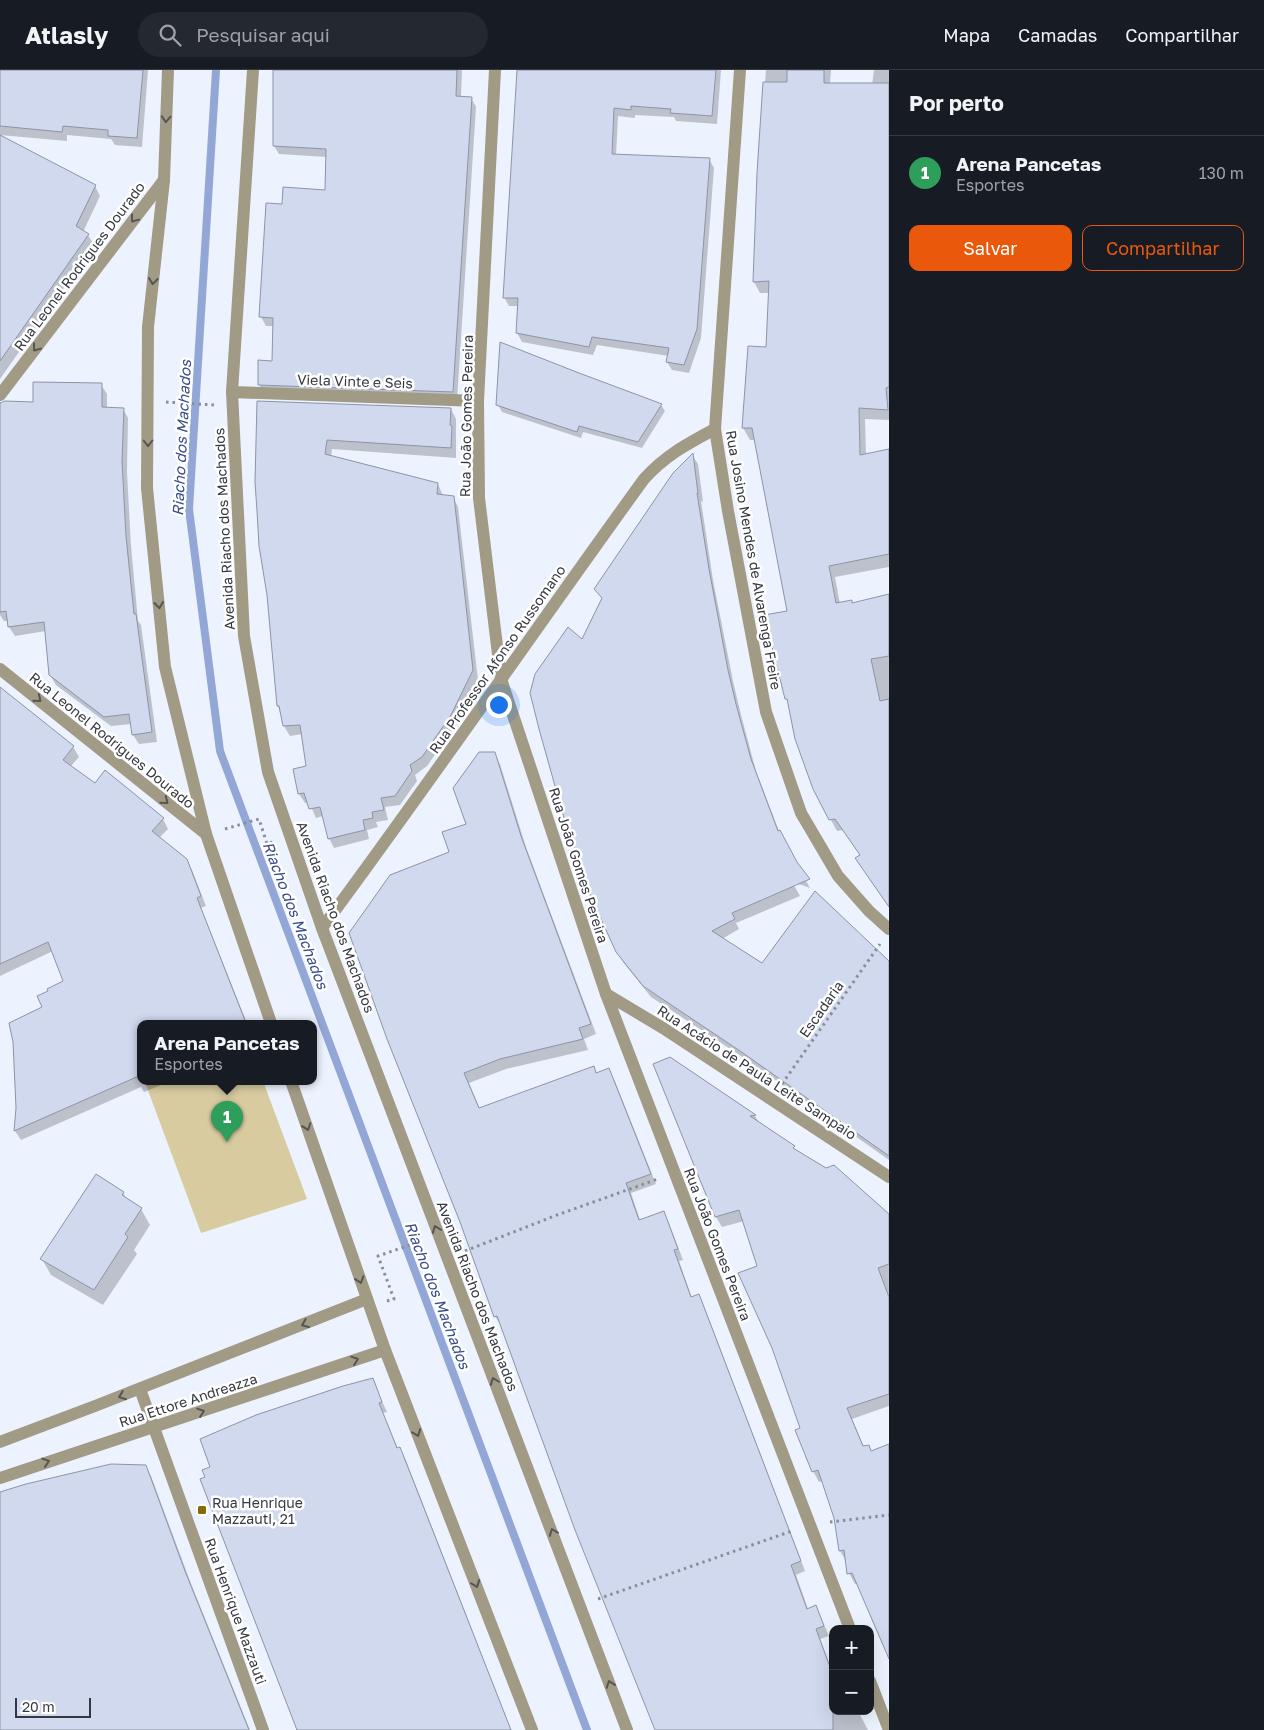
<!DOCTYPE html>
<html lang="pt">
<head>
<meta charset="utf-8">
<style>
  :root { --surface:#171b24; --page:#242831; --text:#f1f3f6; --muted:#9ea1a6; --line:#363941; --accent:#ea580c }
  body { margin:0; font-family:"Golos Text",sans-serif; background:var(--page); color:var(--text) }
  .controls { position:absolute; right:15px; bottom:15px; display:grid; overflow:hidden; border-radius:10px; box-shadow:0 5px 20px #0002 }
  .controls button { width:45px; height:45px; display:grid; place-items:center; padding:0; border:0; border-bottom:1px solid var(--line); background:var(--surface); color:var(--text); font:25px sans-serif }
  .scale { position:absolute; left:15px; bottom:12px; width:76px; box-sizing:border-box; padding-left:5px; border:2px solid #353840; border-top:0; font-size:14px; line-height:18px; white-space:nowrap; color:#353840; -webkit-text-stroke:4px #fff; paint-order:stroke }
  .you { position:absolute; left:498px; top:634px; width:18px; height:18px; margin:-12px; border:4px solid #fff; border-radius:50%; background:#1a73e8; box-shadow:0 0 0 8px #1a73e833 }
  .badge { display:grid; place-items:center; width:32px; height:32px; border-radius:50%; background:var(--accent); color:#fff; font-size:16px; font-weight:700 }
  .pin { position:absolute; translate:-50% -41px; filter:drop-shadow(0 1px 2px #0008) }
  .pin::after { content:''; position:absolute; top:26px; width:18px; height:15px; background:inherit; clip-path:polygon(0 0,100% 0,50% 100%) }
  .popup { position:absolute; left:137px; top:950px; width:180px; height:65px; box-sizing:border-box; display:grid; place-content:center; border-radius:10px; background:var(--surface); filter:drop-shadow(0 1px 4px #0005); font-size:16px; white-space:nowrap; color:var(--muted) }
  .popup b { font-size:19px; color:var(--text) }
  .popup::after { content:''; position:absolute; left:50%; top:100%; margin-left:-10px; border:10px solid transparent; border-top-color:var(--surface) }
  .list { margin:0; padding:0; list-style:none }
  h2 { display:flex; justify-content:space-between; align-items:center; height:65px; margin:0; padding:0 20px; font-size:21px }
  h2 small { font-size:16px; font-weight:400; color:var(--muted) }
  .list li { display:grid; grid-template-columns:32px 1fr auto; gap:15px; align-items:center; box-sizing:border-box; height:75px; padding:0 20px; border-top:1px solid var(--line) }
  .list b { display:block; font-size:19px; white-space:nowrap }
  .list p { margin:0; font-size:16px; white-space:nowrap; color:var(--muted) }
  .list em { font-size:16px; font-style:normal; color:var(--muted) }
  .actions { display:flex; gap:10px; padding:15px 20px }
  .actions a { flex:1; padding:11px 0; border:1px solid var(--accent); border-radius:10px; text-align:center; font-size:18px; color:var(--accent) }
  .actions .main { background:var(--accent); color:#fff }
  .icon { flex:none; width:28px; height:28px; fill:none; stroke:currentColor; stroke-width:2; stroke-linecap:round; stroke-linejoin:round }
  .map { position:relative; flex:none; width:889px; height:1660px; overflow:hidden }
  header { display:flex; align-items:center; gap:30px; box-sizing:border-box; height:70px; padding:0 25px; background:var(--surface); border-bottom:1px solid var(--line) }
  header strong { font-size:24px }
  nav { display:flex; gap:28px; margin-inline-start:auto; font-size:18px }
  .search { width:350px; height:45px; background:var(--page); display:flex; align-items:center; gap:12px; box-sizing:border-box; padding:0 18px; border-radius:28px; color:var(--muted); font-size:19px }
  main { display:flex }
  aside { flex:1; background:var(--surface) }
  .map>svg:first-child { display:block }
  .green { fill:#d7cb9f }
  .shadow { fill:#0003 }
  .lines { fill:none; stroke-linecap:round; stroke-linejoin:round }
  .stream { stroke:#93a7d7; stroke-width:8 }
  .building { fill:#d0d9ee; stroke:#8c94a7 }
  .path { stroke:#8a8e98; stroke-width:3; stroke-dasharray:2.5 4; stroke-linecap:butt }
  .minor { stroke:#a19a84; stroke-width:12 }
  .oneway { stroke:#555554 }
  .poi-dot { fill:#836c08; stroke:#fff; stroke-width:2 }
  .labels { text-anchor:middle; dominant-baseline:central; stroke-width:5; stroke-linejoin:round; paint-order:stroke }
  .street-label { font-size:14px; fill:#353840; stroke:#fff }
  .poi-label { font-size:14px; fill:#353840; stroke:#fff; text-anchor:start }
  .water-label { font-size:15px; font-style:italic; fill:#384d89; stroke:#fff }
</style>
</head>
<body>
<header>
<strong>Atlasly</strong>
<div class="search"><svg class="icon" aria-label="search" viewBox="0 0 24 24"><circle cx="10" cy="10" r="6"/><path d="M15 15l6 6"/></svg>Pesquisar aqui</div>
<nav><a>Mapa</a><a>Camadas</a><a>Compartilhar</a></nav>
</header>
<main>
<div class="map">
<svg width="889" height="1660" viewBox="0 0 889 1660">
  <rect width="100%" height="100%" fill="#edf2ff"/>
  <path class="green" d="M155,1011H263L307,1129L201,1163L146,1015Z"/>
  <g class="shadow">
    <path d="M0,0H148L142,77L115,75L111,69L67,65V71L0,65Z"/>
    <path d="M275,0H462L461,27L471,28L476,37L457,330L264,323L259,314L273,292L274,256H266L261,247L284,136L326,121L327,87L279,84L274,76Z"/>
    <path d="M519,0H721L717,54L676,51L674,47L635,45V48L618,46L616,86L709,89L714,98L701,268L689,303L672,300L667,292L669,286L597,275L593,285L522,272L517,263L519,236H509L504,227Z"/>
    <path d="M766,0H831L830,14L872,15L874,0H889V350L865,349L866,385L889,381V497L835,507L840,534H852L889,525V836L857,789L861,786L843,760L837,761L814,719L790,635L786,629L788,542L755,370H750L743,358L749,278L767,279L769,223H760L754,212L758,103Z"/>
    <path d="M0,67L95,116L100,126L83,162L88,165L94,175L0,309Z"/>
    <path d="M101,315L107,324V338L123,339L128,348L127,402L131,476L138,551L141,555L157,672L139,674L133,665L132,654L111,656L56,615L50,605L46,561L15,566L9,557V551H4L0,545V334H34Z"/>
    <path d="M258,332L451,339L456,349V388L332,379L331,387L438,414L443,426L453,427L458,437L478,610L456,655L427,696L415,705L417,711L400,735L385,737L388,750L376,752L378,757L367,760L369,769L334,778L329,768L323,746L316,748L309,732L305,733L299,724L294,700L308,697L303,664L290,666L284,656L278,636Z"/>
    <path d="M498,335H661L665,341L642,378L583,362L581,368L502,342Z"/>
    <path d="M692,385L698,394L703,432L701,431L713,510L733,611L741,645L756,701L779,761L810,818L784,809L795,817L800,826L736,853L739,859L722,869L762,895L889,893V1090L750,992L651,927L623,892L617,882L582,571L603,530L596,519Z"/>
    <path d="M0,629L73,677L79,687L70,697L95,715L163,749L168,759L159,768L186,790L192,800L206,836L201,838L247,953H141V1011H171L144,1022L141,1017L21,1070L15,1061L17,1038L44,938L64,912L53,881L0,906Z"/>
    <path d="M494,683L500,694L526,777L596,964L584,969L588,980L506,999L469,1013L480,1039L593,998L597,1004L608,999L614,1009L656,1114L631,1123L640,1150L663,1142L669,1153L683,1190L679,1191L692,1228L698,1226L704,1236L805,1501L796,1505L808,1539L816,1536L829,1566L820,1569L833,1603V1641H858L868,1660H657L501,1256L495,1246L442,1102L450,782L467,754Z"/>
    <path d="M670,989L755,1046L761,1055L889,1146V1336L852,1349L864,1377L871,1382L889,1375V1587L871,1548H873L858,1514H855L849,1503L846,1491L840,1481L836,1448L823,1411L819,1412L813,1401L759,1197L744,1151L722,1157L716,1147Z"/>
    <path d="M123,1123L128,1131L141,1139L150,1155L134,1180L137,1184L103,1235L51,1205L42,1189Z"/>
    <path d="M372,1309L387,1342L383,1343L398,1379L399,1378L405,1388L511,1660H298L206,1408L211,1397Z"/>
    <path d="M145,1396L151,1406L190,1511L250,1660H0V1424Z"/>
  </g>
  <g class="lines">
    <path class="stream" d="M216,0L189,439L220,681L587,1660"/>
  </g>
  <g class="building">
    <path d="M0,0H143L137,68L108,66V60L63,56L62,62L0,56Z"/>
    <path d="M273,0H457L456,26L472,27L453,322L258,315V290L272,291L273,248L259,247L266,133L282,134L283,117L325,120L326,79L273,76Z"/>
    <path d="M517,0H716L712,46L670,43L671,39L631,36V40L614,38L612,84L710,88L697,259L684,295L666,292L669,278L592,267L589,277L516,263L518,228H503Z"/>
    <path d="M787,0H824V13H889V317L886,318L888,340L859,338L860,385L889,379V484L829,496L836,533L852,530V533L889,524V586L871,589L880,631L889,629V837L855,788L860,785L835,749L829,750L813,719L795,669L787,629H785L764,545L787,541L752,358H742L748,276L766,277L769,211L753,212L757,103L763,12H787Z"/>
    <path d="M0,65L96,115L76,156L89,164L0,291Z"/>
    <path d="M500,272L579,303L662,334L638,372L579,356L577,362L496,335Z"/>
    <path d="M33,312L102,313V337L124,338L122,391L126,466L134,544H136L152,662L132,665L129,644L104,647L49,605L44,552L8,557L6,541L0,542V333L5,331L33,332Z"/>
    <path d="M257,331L451,338L450,355L452,356L451,378L327,370L325,384L438,413L437,424L454,426L473,600L451,645L422,687L410,695L412,701L395,726L381,728L384,740L372,742L373,748L363,750L365,760L328,769L320,737L309,739L304,723L298,724L293,699L306,696L300,655L283,656L279,636H277L267,525L259,476L257,441L255,412Z"/>
    <path d="M693,383L698,424L697,423L709,499L728,600L736,634L751,689L778,761L780,760L797,792L810,809L732,843L735,849L712,861L762,893L815,821L889,891V1086L743,983L643,916L616,882L591,827L564,748L539,659L530,623L535,604L568,557L582,569L602,528L594,519L673,403Z"/>
    <path d="M0,617L74,676L63,690L95,713L105,700L164,748L152,761L187,789L201,826L197,828L246,953H141V1005L14,1061L16,1038L13,972L9,953L42,937L37,926L48,921L47,919L63,911L48,872L0,894Z"/>
    <path d="M479,682H495L521,766L591,954L579,958L583,969L500,989L464,1003L479,1038L594,996L596,1003L609,998L651,1104L626,1113L639,1150L664,1141L678,1179L674,1180L691,1227L699,1224L801,1491L791,1495L807,1539L816,1535L824,1556L816,1559L833,1605V1660H655L575,1460L497,1246L494,1247L460,1152L387,969L349,863L390,805L449,782L442,762L466,754L453,718Z"/>
    <path d="M670,987L756,1045L750,1046L795,1076L793,1078L826,1098L834,1095L889,1144V1194L878,1198L889,1227V1324L847,1338L863,1376L869,1375L871,1381L889,1374V1589L852,1503L847,1504L844,1480L839,1481L834,1448L818,1400L812,1402L795,1360L800,1358L772,1278L738,1203L757,1196L739,1140L715,1147L653,994Z"/>
    <path d="M96,1104L124,1122L122,1125L142,1138L125,1164L128,1167L94,1220L40,1189Z"/>
    <path d="M373,1308L382,1332L379,1333L397,1378L400,1377L511,1660H297L200,1409L205,1407L202,1400L210,1397L200,1369L256,1345L343,1316Z"/>
    <path d="M111,1394L146,1395L185,1501L249,1660H0V1422L26,1414Z"/>
  </g>
  <g class="lines">
    <g class="path">
      <path d="M166,332L214,335"/>
      <path d="M225,759L259,749L267,774L273,772"/>
      <path d="M782,1014L880,874"/>
      <path d="M465,1181L557,1145L658,1109"/>
      <path d="M387,1231L394,1229L378,1186L416,1173L433,1216L437,1214"/>
      <path d="M830,1452L889,1445"/>
      <path d="M598,1529L792,1461"/>
    </g>
    <g class="minor">
      <path d="M168,0L164,110L148,257L147,418L165,597L206,764L271,953"/>
      <path d="M253,0L232,322L244,566L268,702L322,858L627,1660"/>
      <path d="M495,0L478,331L479,428L501,609L606,924L850,1559"/>
      <path d="M740,0L715,359L728,441L766,642L801,743L838,806L869,841L889,859"/>
      <path d="M232,322L478,331"/>
      <path d="M0,325L164,110"/>
      <path d="M0,599L206,764"/>
      <path d="M322,858C432,710 536,558 644,409C666,385 687,374 715,359"/>
      <path d="M606,924L663,958L889,1107"/>
      <path d="M291,1011L385,1280L532,1660"/>
      <path d="M140,1319L263,1660"/>
      <path d="M0,1372L95,1336L367,1229"/>
      <path d="M0,1408L385,1280"/>
      <path d="M870,1611L889,1660"/>
    </g>
  </g>
  <defs><path id="oneway-chevron" d="M-2-3.5L2.5 0L-2 3.5" fill="none" stroke-width="1.6" stroke-linecap="round" stroke-linejoin="round" transform="scale(1.25)"/></defs>
  <g class="oneway">
    <use href="#oneway-chevron" transform="translate(166 49) rotate(92)"/>
    <use href="#oneway-chevron" transform="translate(134 149) rotate(127)"/>
    <use href="#oneway-chevron" transform="translate(153 211) rotate(96)"/>
    <use href="#oneway-chevron" transform="translate(36 278) rotate(127)"/>
    <use href="#oneway-chevron" transform="translate(148 373) rotate(90)"/>
    <use href="#oneway-chevron" transform="translate(159 535) rotate(84)"/>
    <use href="#oneway-chevron" transform="translate(38 629) rotate(39)"/>
    <use href="#oneway-chevron" transform="translate(165 731) rotate(39)"/>
    <use href="#oneway-chevron" transform="translate(307 1057) rotate(71)"/>
    <use href="#oneway-chevron" transform="translate(436 1159) rotate(-111)"/>
    <use href="#oneway-chevron" transform="translate(360 1210) rotate(71)"/>
    <use href="#oneway-chevron" transform="translate(305 1254) rotate(158)"/>
    <use href="#oneway-chevron" transform="translate(355 1290) rotate(-19)"/>
    <use href="#oneway-chevron" transform="translate(494 1311) rotate(-111)"/>
    <use href="#oneway-chevron" transform="translate(122 1326) rotate(159)"/>
    <use href="#oneway-chevron" transform="translate(201 1342) rotate(-19)"/>
    <use href="#oneway-chevron" transform="translate(417 1363) rotate(69)"/>
    <use href="#oneway-chevron" transform="translate(46 1392) rotate(-18)"/>
    <use href="#oneway-chevron" transform="translate(553 1462) rotate(-111)"/>
    <use href="#oneway-chevron" transform="translate(476 1514) rotate(69)"/>
    <use href="#oneway-chevron" transform="translate(610 1614) rotate(-110)"/>
  </g>
  <rect class="poi-dot" x="197" y="1435" width="10" height="10" rx="2.5"/>
  <g class="labels">
    <g class="street-label">
      <text transform="translate(79 196) rotate(-53)">Rua Leonel Rodrigues Dourado</text>
      <text transform="translate(355 311) rotate(2)">Viela Vinte e Seis</text>
      <text transform="translate(466 346) rotate(-89)">Rua João Gomes Pereira</text>
      <text transform="translate(224 459) rotate(-93)">Avenida Riacho dos Machados</text>
      <text transform="translate(754 490) rotate(80)">Rua Josino Mendes de Alvarenga Freire</text>
      <text transform="translate(497 589) rotate(-55)">Rua Professor Afonso Russomano</text>
      <text transform="translate(112 670) rotate(39)">Rua Leonel Rodrigues Dourado</text>
      <text transform="translate(579 795) rotate(72)">Rua João Gomes Pereira</text>
      <text transform="translate(336 847) rotate(70)">Avenida Riacho dos Machados</text>
      <text transform="translate(821 939) rotate(-55)">Escadaria</text>
      <text transform="translate(757 1002) rotate(33)">Rua Acácio de Paula Leite Sampaio</text>
      <text transform="translate(718 1174) rotate(69)">Rua João Gomes Pereira</text>
      <text transform="translate(478 1226) rotate(69)">Avenida Riacho dos Machados</text>
      <text transform="translate(188 1330) rotate(-18)">Rua Ettore Andreazza</text>
      <text transform="translate(236 1541) rotate(70)">Rua Henrique Mazzauti</text>
    </g>
    <g class="poi-label">
      <text x="212" y="1432">Rua Henrique<tspan x="212" dy="16">Mazzauti, 21</tspan></text>
    </g>
    <g class="water-label">
      <text transform="translate(181 368) rotate(-87)">Riacho dos Machados</text>
      <text transform="translate(296 845) rotate(69)">Riacho dos Machados</text>
      <text transform="translate(438 1225) rotate(69)">Riacho dos Machados</text>
    </g>
  </g>
</svg>
<div class="controls">
<button>+</button>
<button>−</button>
</div>
<div class="scale">20 m</div>
<div class="you"></div>
<div class="pin badge" style="left:227px;top:1072px;background:#2e9e5b">1</div>
<div class="popup"><b>Arena Pancetas</b>Esportes</div>
</div>
<aside>
<h2>Por perto<small></small></h2>
<ul class="list">
<li><span class="badge" style="background:#2e9e5b">1</span><div><b>Arena Pancetas</b><p>Esportes</p></div><em>130 m</em></li>
</ul>
<div class="actions"><a class="main">Salvar</a><a>Compartilhar</a></div>
</aside>
</main>
</body>
</html>
